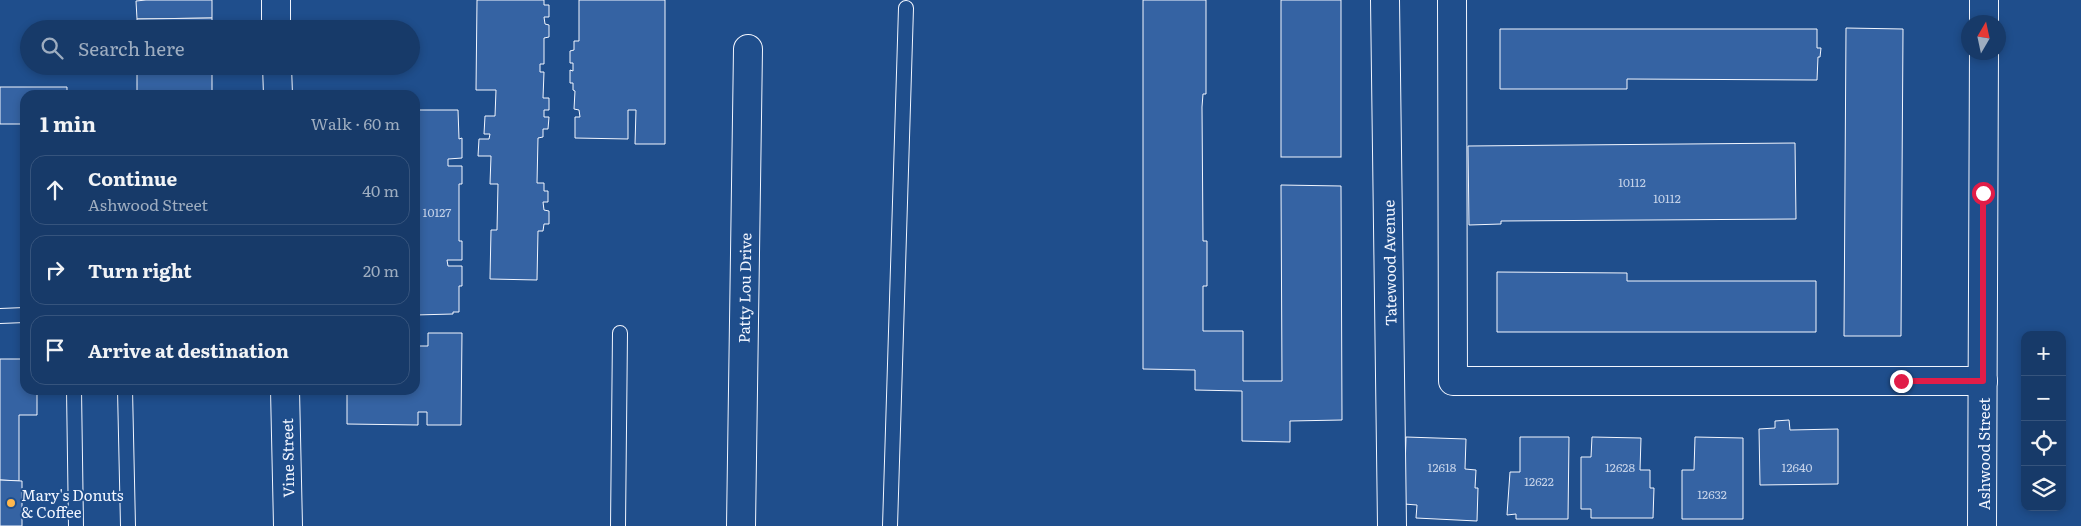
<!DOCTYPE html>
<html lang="en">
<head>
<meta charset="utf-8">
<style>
  :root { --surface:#173a69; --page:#244571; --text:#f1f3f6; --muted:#9eadc0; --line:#36547d }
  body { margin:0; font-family:Literata,serif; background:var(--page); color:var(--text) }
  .controls { position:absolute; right:15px; bottom:15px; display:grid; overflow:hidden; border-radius:10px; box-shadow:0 2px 8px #0003 }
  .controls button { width:45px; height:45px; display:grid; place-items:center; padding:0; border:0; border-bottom:1px solid var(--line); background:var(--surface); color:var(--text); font:25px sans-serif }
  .compass { position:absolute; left:1961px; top:15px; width:45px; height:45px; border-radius:50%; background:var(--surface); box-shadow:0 2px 8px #0003; rotate:9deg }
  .stop { position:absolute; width:15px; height:15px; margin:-11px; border:4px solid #e11d48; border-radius:50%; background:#fff }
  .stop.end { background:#e11d48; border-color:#fff; box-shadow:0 1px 5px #0008 }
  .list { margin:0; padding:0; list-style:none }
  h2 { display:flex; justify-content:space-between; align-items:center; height:65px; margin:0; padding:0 20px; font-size:21px }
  h2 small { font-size:16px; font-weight:400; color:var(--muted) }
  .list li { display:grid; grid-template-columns:32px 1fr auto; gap:15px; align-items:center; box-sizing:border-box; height:70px; margin:0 10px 10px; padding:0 10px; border:1px solid var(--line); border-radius:15px }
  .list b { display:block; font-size:19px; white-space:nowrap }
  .list p { margin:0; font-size:16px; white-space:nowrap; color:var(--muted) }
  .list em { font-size:16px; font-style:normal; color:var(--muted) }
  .icon { flex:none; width:28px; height:28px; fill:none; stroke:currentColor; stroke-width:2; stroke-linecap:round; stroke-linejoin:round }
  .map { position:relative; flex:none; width:2081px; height:526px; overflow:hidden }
  .search { position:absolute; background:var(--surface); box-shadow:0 2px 8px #0003; left:20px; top:20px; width:400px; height:55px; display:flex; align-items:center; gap:12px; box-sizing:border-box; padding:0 18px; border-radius:28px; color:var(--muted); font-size:19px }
  .panel { position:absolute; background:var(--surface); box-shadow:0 2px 8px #0003; left:20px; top:90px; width:400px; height:305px; border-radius:15px }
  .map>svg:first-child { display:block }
  .building { fill:#3563a3; stroke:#f2f6ff }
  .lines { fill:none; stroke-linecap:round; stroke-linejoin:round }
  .lane-casing { stroke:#f2f6ff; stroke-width:16 }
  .street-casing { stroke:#f2f6ff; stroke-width:30 }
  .secondary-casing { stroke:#f2f6ff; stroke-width:30 }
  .lane { stroke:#1f4e8c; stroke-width:14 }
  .street { stroke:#1f4e8c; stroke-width:28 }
  .secondary { stroke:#1f4e8c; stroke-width:28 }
  .route { stroke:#e11d48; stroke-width:6 }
  .poi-dot { fill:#ffb74d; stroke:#1f4e8c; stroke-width:2 }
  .labels { text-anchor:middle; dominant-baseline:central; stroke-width:4; stroke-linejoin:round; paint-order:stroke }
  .number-label { font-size:12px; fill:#c3d1e8 }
  .street-label { font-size:15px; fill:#f2f6ff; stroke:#1f4e8c }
  .poi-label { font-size:15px; fill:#f2f6ff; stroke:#1f4e8c; text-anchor:start }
</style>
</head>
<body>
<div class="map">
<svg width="2081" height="526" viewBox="0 0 2081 526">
  <rect width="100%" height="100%" fill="#1f4e8c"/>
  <g class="building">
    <path d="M146,0H212V18L137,19L136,1Z"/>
    <path d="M477,0H544V5H549V17H544L545,24L549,25V37L544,38V64H540V72H544L543,98H549V110H544V117H549L548,129H543V137L538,138L537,183H544V191H548V202H543L544,210L549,211V224H544L543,231H538L537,280L490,279L491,230H497L498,184H490L491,156H478L479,139H489L490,134H484L485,116H495L496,90H476Z"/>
    <path d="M579,0H665V144H635L636,110H628V139L575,138V117H580L579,110L574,109L575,91L573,90V83H570V70L573,71V63H570V51L574,50V41H579Z"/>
    <path d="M1143,0H1206V94H1203L1202,107L1203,241H1207V286H1203V331H1243V381H1282L1281,185L1341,186L1342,420L1290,421V442L1242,441V391L1195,390V370L1143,369Z"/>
    <rect x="1281" y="0" width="60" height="157"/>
    <path d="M212,18V29H137V19Z"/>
    <path d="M1846,28L1903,29L1901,336H1844Z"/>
    <path d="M1500,29H1817V48H1821L1820,57H1818L1817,80L1627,79V89H1500Z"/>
    <path d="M137,66H212V93L137,94Z"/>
    <path d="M0,87H67V95H25V124H0Z"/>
    <path d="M212,93V95H137V94Z"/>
    <path d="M415,110H458L459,139L462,138V158L448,159V166H462V184H459V241H462V260H447L448,266H462V286H459V312H453V314L415,315Z"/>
    <path d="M1795,143L1796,219L1501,221V224L1469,225L1468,146Z"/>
    <path d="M1497,272L1627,273V281H1816V332H1497Z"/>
    <path d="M415,333H418V346H428V333H462L461,425H427V412H418V425L347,424V390H415Z"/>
    <path d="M0,359H21V379H25V390H37V415H19V481L0,480Z"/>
    <path d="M1789,420L1790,430L1838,429V484L1760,485L1759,429L1775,428V421Z"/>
    <path d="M1406,437L1466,439L1465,469L1476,470L1475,488H1478L1477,521L1416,518L1417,505L1404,504Z"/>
    <path d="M1520,437H1569L1568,519H1516V514L1507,515L1510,472H1520Z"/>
    <path d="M1592,437L1641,438L1640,470H1650V488H1654L1653,518H1591V509H1581V457H1591Z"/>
    <path d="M1695,437L1743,438V519H1682V470H1694Z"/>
    <path d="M0,480L22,481V526H0Z"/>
  </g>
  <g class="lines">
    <g class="lane-casing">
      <g id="lane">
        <path d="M0,316L25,315"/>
        <path d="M74,390L76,526"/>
        <path d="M125,390L128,526"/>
        <path d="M618,526L620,333"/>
        <path d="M890,526L906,8"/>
      </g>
    </g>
    <g class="street-casing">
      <g id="street">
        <path d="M276,0V29"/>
        <path d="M1385,0L1392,526"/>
        <path d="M1452,0L1453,381H1983"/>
        <path d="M277,66L278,95"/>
        <path d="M285,390L288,526"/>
        <path d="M741,526L748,49"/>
      </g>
    </g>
    <g class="secondary-casing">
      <g id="secondary">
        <path d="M1984,22V0"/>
        <path d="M1982,526L1984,52"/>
      </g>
    </g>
    <use href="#lane" class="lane"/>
    <use href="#street" class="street"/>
    <use href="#secondary" class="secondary"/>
  </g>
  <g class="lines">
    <path class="route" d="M1901,381H1983V193"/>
  </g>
  <circle class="poi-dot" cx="11" cy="503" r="5"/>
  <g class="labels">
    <g class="number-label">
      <text x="1632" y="182">10112</text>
      <text x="1667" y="198">10112</text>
      <text x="437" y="212">10127</text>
      <text x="1442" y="467">12618</text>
      <text x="1620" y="467">12628</text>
      <text x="1797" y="467">12640</text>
      <text x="1539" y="481">12622</text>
      <text x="1712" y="494">12632</text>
    </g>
    <g class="street-label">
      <text transform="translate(1389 263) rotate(-91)">Tatewood Avenue</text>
      <text transform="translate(744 288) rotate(-89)">Patty Lou Drive</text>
      <text transform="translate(1983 454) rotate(-90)">Ashwood Street</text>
      <text transform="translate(287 458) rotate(-91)">Vine Street</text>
    </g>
    <g class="poi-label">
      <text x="21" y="494">Mary's Donuts<tspan x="21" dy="17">&amp; Coffee</tspan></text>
    </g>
  </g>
</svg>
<div class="controls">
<button>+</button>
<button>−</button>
<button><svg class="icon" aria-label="locate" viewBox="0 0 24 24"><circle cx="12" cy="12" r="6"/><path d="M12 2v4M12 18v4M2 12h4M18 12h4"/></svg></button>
<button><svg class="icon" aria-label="layers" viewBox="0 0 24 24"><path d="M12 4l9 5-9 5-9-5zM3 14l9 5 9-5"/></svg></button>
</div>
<svg class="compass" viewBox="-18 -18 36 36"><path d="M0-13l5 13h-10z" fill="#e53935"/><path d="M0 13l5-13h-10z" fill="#9eadc0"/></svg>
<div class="stop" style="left:1983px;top:193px"></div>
<div class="stop end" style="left:1901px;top:381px"></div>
<div class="search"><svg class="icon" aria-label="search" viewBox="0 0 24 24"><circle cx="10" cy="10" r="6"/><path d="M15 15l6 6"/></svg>Search here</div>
<section class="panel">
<h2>1 min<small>Walk · 60 m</small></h2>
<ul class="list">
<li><svg class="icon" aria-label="ahead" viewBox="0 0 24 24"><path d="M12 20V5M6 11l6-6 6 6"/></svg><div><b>Continue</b><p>Ashwood Street</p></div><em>40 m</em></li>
<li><svg class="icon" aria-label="right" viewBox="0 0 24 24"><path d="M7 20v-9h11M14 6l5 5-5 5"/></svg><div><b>Turn right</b></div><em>20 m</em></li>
<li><svg class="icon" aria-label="arrive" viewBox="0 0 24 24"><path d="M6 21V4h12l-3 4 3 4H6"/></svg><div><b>Arrive at destination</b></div></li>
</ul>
</section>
</div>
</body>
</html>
